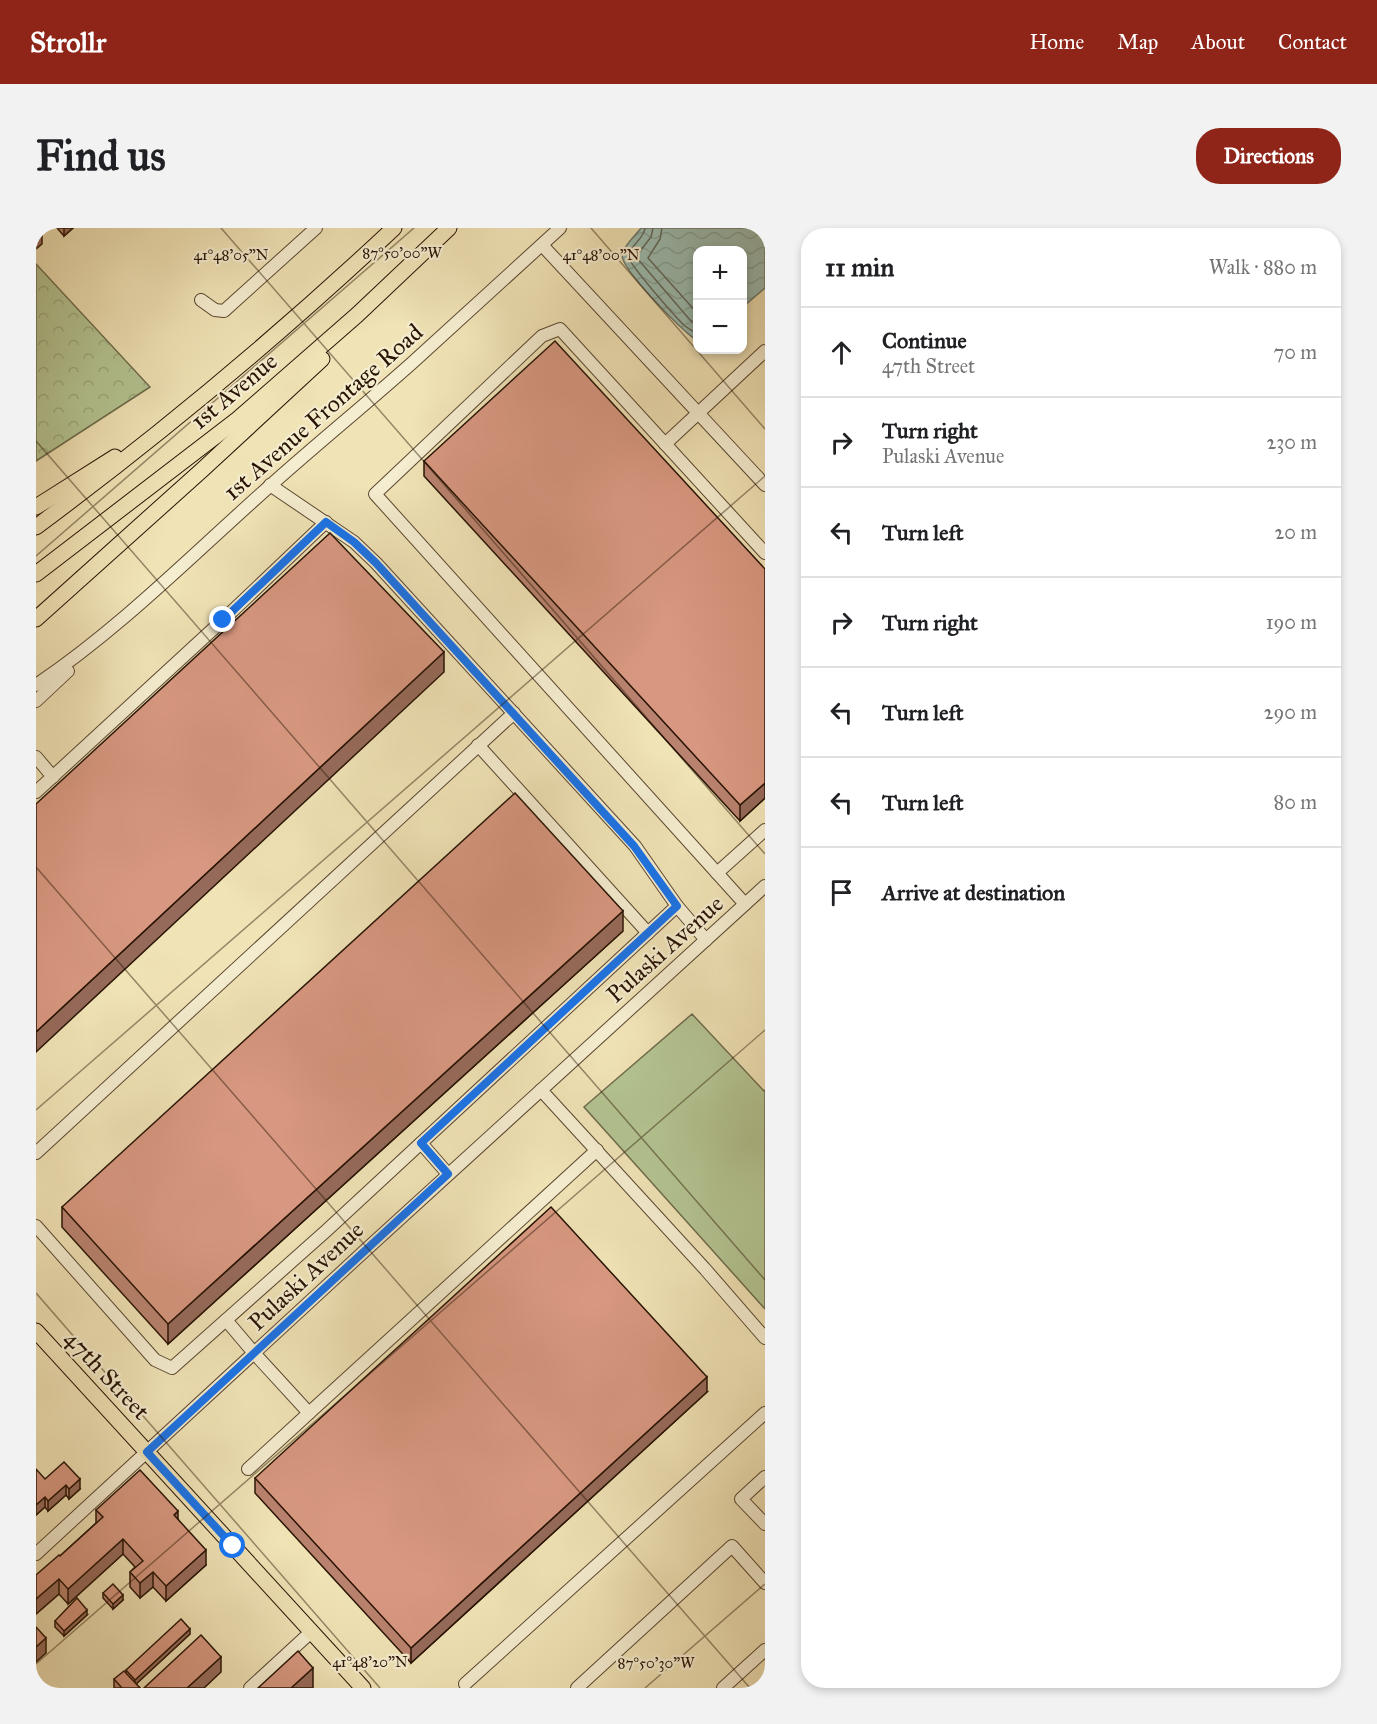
<!DOCTYPE html>
<html lang="en">
<head>
<meta charset="utf-8">
<style>
  :root { --surface:#fff; --page:#f2f2f2; --text:#202124; --muted:#757577; --line:#e0e0e0; --accent:#8f2418 }
  body { margin:0; font-family:"IM FELL Great Primer",serif; background:var(--page); color:var(--text) }
  .controls { position:absolute; right:18px; top:18px; display:grid; overflow:hidden; border-radius:12px; box-shadow:0 3px 9px #0003 }
  .controls button { width:54px; height:54px; display:grid; place-items:center; padding:0; border:0; border-bottom:2px solid var(--line); background:var(--surface); color:var(--text); font:30px sans-serif }
  .stop { position:absolute; width:18px; height:18px; margin:-14px; border:4px solid #1a73e8; border-radius:50%; background:#fff }
  .stop.end { background:#1a73e8; border-color:#fff; box-shadow:0 2px 6px #0008 }
  .list { margin:0; padding:0; list-style:none }
  h2 { display:flex; justify-content:space-between; align-items:center; height:78px; margin:0; padding:0 24px; font-size:26px }
  h2 small { font-size:20px; font-weight:400; color:var(--muted) }
  .list li { display:grid; grid-template-columns:39px 1fr auto; gap:18px; align-items:center; box-sizing:border-box; height:90px; padding:0 24px; border-top:2px solid var(--line) }
  .list b { display:block; font-size:22px; white-space:nowrap }
  .list p { margin:0; font-size:20px; white-space:nowrap; color:var(--muted) }
  .list em { font-size:20px; font-style:normal; color:var(--muted) }
  .icon { flex:none; width:33px; height:33px; fill:none; stroke:currentColor; stroke-width:2; stroke-linecap:round; stroke-linejoin:round }
  .map { position:relative; flex:none; width:729px; height:1460px; overflow:hidden; border-radius:24px }
  header { display:flex; align-items:center; gap:36px; box-sizing:border-box; height:84px; padding:0 30px; background:var(--accent); color:#fff }
  header strong { font-size:28px }
  nav { display:flex; gap:33px; margin-inline-start:auto; font-size:21px }
  .intro { display:flex; align-items:center; justify-content:space-between; box-sizing:border-box; height:144px; padding:0 36px }
  h1 { margin:0; font-size:42px }
  .button { padding:15px 27px; border-radius:24px; background:var(--accent); color:#fff; font-size:21px; font-weight:700 }
  main { display:flex; gap:36px; padding:0 36px }
  aside { flex:1; background:var(--surface); border-radius:24px; box-shadow:0 3px 9px #0003 }
  .map>svg:first-child { display:block }
  .green { fill:#b4c593; stroke:#6e6c4c; stroke-width:1.5 }
  .park { fill:url(#park-crowns); stroke:#6e6c4c; stroke-width:1.5 }
  .water { fill:url(#water-waves); stroke:#6d796c; stroke-width:1.5 }
  .lines { fill:none; stroke-linecap:round; stroke-linejoin:round }
  .shore { stroke:#62685b; stroke-width:1.5 }
  .minor-casing { stroke:#5a4730; stroke-width:14 }
  .major-casing { stroke:#281304; stroke-width:17 }
  .minor { stroke:#f5edd0; stroke-width:12 }
  .major { stroke:#f0e3b6; stroke-width:15 }
  .wall { fill:#b9826e; stroke:#281304; stroke-width:1.5 }
  .shaded-wall { fill:#966a5a; stroke:#281304; stroke-width:1.5 }
  .building { fill:#d79780; stroke:#281304; stroke-width:1.5 }
  .route { stroke:#1a73e8; stroke-width:8 }
  .ticks { fill:none; stroke:#281304; stroke-width:1.5; stroke-opacity:0.45 }
  .labels { text-anchor:middle; dominant-baseline:central; stroke-width:4.5; stroke-linejoin:round; paint-order:stroke }
  .street-label { font-size:24px; fill:#281304; stroke:#f5edd0 }
  .ticks-label { font-size:15px; text-anchor:middle; fill:#281304; stroke:#f5edd0; stroke-width:4.5; stroke-linejoin:round; paint-order:stroke }
</style>
</head>
<body>
<header>
<strong>Strollr</strong>
<nav><a>Home</a><a>Map</a><a>About</a><a>Contact</a></nav>
</header>
<div class="intro"><h1>Find us</h1><a class="button">Directions</a></div>
<main>
<div class="map">
<svg width="729" height="1460" viewBox="0 0 729 1460">
  <defs>
    <pattern id="park-crowns" width="20" height="18" patternUnits="userSpaceOnUse" patternTransform="scale(1.5)"><rect width="20" height="18" fill="#b4c593"/><path d="M2 6a3 3 0 1 1 6 0M12 15a3 3 0 1 1 6 0" fill="none" stroke="#9ba87d"/></pattern>
    <pattern id="water-waves" width="16" height="10" patternUnits="userSpaceOnUse" patternTransform="scale(1.5)"><rect width="16" height="10" fill="#9bbdb2"/><path d="M0 5q4-4 8 0t8 0" fill="none" stroke="#86a297"/></pattern>
  </defs>
  <rect width="100%" height="100%" fill="#f0e3b6"/>
  <filter id="stains"><feTurbulence type="fractalNoise" baseFrequency=".00333" numOctaves="4"/><feColorMatrix values="0 0 0 0 .2 0 0 0 0 .09 0 0 0 0 .02 0 0 0 .5 -.17"/></filter>
  <radialGradient id="worn" r=".72"><stop offset=".6" stop-color="#630" stop-opacity="0"/><stop offset="1" stop-color="#630" stop-opacity=".3"/></radialGradient>
  <path class="green" d="M656,786L728,863L729,862V1081L548,879Z"/>
  <path class="park" d="M0,36L114,159L0,233Z"/>
  <path class="water" d="M605,0H729V60L707,79L706,22H662L661,112L659,111C646,103 585,41 586,27C587,18 600,7 605,0Z"/>
  <g class="lines">
    <g class="shore">
      <path d="M609,0C608,11 593,19 592,28C592,35 641,91 649,98C653,101 657,103 662,106"/>
      <path d="M617,0L615,9L601,27V30L654,92L662,97"/>
      <path d="M626,0L624,11L612,30L662,86"/>
    </g>
    <g class="minor-casing">
      <g id="minor">
        <path d="M506,17L729,257"/>
        <path d="M165,72L179,82L188,83L280,0"/>
        <path d="M629,216L729,123"/>
        <path d="M234,257L318,314L340,335L599,618L641,678L670,712"/>
        <path d="M0,457C86,399 158,325 235,257C282,215 330,176 376,135C426,90 475,45 524,0"/>
        <path d="M0,473L32,443"/>
        <path d="M442,517L612,705"/>
        <path d="M0,529L17,549"/>
        <path d="M0,564L187,392L290,294"/>
        <path d="M681,645L729,602"/>
        <path d="M709,676L339,266L506,108L524,101L729,325"/>
        <path d="M505,862L669,1041L729,1110"/>
        <path d="M385,915L412,946"/>
        <path d="M0,925L478,485"/>
        <path d="M0,998L119,1132L136,1140L290,1003L641,678"/>
        <path d="M190,1092L218,1125L273,1185L212,1241"/>
        <path d="M273,1185L561,922"/>
        <path d="M729,1249L705,1271L729,1296"/>
        <path d="M0,1326L334,1018L729,658"/>
        <path d="M429,1456L729,1185"/>
        <path d="M214,1460L275,1404"/>
        <path d="M541,1460L696,1318L729,1355"/>
        <path d="M687,1460L729,1422"/>
      </g>
    </g>
    <g class="major-casing">
      <g id="major">
        <path d="M0,279L79,229"/>
        <path d="M0,299C125,206 244,107 358,0"/>
        <path d="M0,346L202,191L321,87L413,0"/>
        <path d="M0,391L166,242L286,131"/>
        <path d="M0,1103L327,1460"/>
      </g>
    </g>
    <use href="#minor" class="minor"/>
    <use href="#major" class="major"/>
  </g>
  <g class="wall">
    <path d="M21,0H37L28,8Z"/>
    <path d="M388,233L729,341V570L704,593L388,248Z"/>
    <path d="M587,703L132,1116L26,999V979Z"/>
    <path d="M671,1164L375,1435L219,1265V1250Z"/>
    <path d="M9,1251L44,1261L33,1271L30,1267L12,1283L9,1279L0,1287Z"/>
    <path d="M60,1282L142,1291L170,1337L130,1373L117,1359L104,1370L94,1359V1344L99,1339L87,1326L32,1376L23,1366L0,1386L24,1328L60,1295Z"/>
    <path d="M67,1365L87,1372L77,1381L67,1370Z"/>
    <path d="M51,1387L28,1408L19,1399V1393Z"/>
    <path d="M154,1406L100,1456L104,1460H78V1451L90,1444V1442Z"/>
  </g>
  <g class="shaded-wall">
    <path d="M28,0H37L28,8Z"/>
    <path d="M6,6V16L0,21V11Z"/>
    <path d="M408,424V444L0,824V804Z"/>
    <path d="M729,555V570L704,593V577Z"/>
    <path d="M587,683V703L132,1116V1096Z"/>
    <path d="M671,1149V1164L375,1435V1420Z"/>
    <path d="M44,1251V1261L33,1271V1261Z"/>
    <path d="M30,1257V1267L12,1283V1273Z"/>
    <path d="M9,1269V1279L0,1287V1277Z"/>
    <path d="M142,1283V1298L138,1287Z"/>
    <path d="M87,1311V1326L32,1376V1361Z"/>
    <path d="M170,1322V1337L130,1373V1358Z"/>
    <path d="M117,1344V1359L104,1370V1355Z"/>
    <path d="M23,1351V1366L0,1386V1371Z"/>
    <path d="M87,1367V1372L77,1381V1376Z"/>
    <path d="M51,1382V1387L28,1408V1403Z"/>
    <path d="M154,1401V1406L99,1457V1452Z"/>
    <path d="M10,1410V1425L0,1434V1419Z"/>
    <path d="M185,1429V1444L168,1460H151Z"/>
    <path d="M277,1440V1460H255Z"/>
  </g>
  <g class="building">
    <path d="M0,0L6,6L0,11Z"/>
    <path d="M519,113L729,341V555L704,577L388,233Z"/>
    <path d="M294,305L408,424L0,804V576Z"/>
    <path d="M479,565L587,683L132,1096L26,979Z"/>
    <path d="M515,979L671,1149L375,1420L219,1250Z"/>
    <path d="M28,1234L44,1251L33,1261L30,1257L12,1273L9,1269L0,1277V1241L9,1251Z"/>
    <path d="M104,1242L142,1283L138,1287L170,1322L130,1358L117,1344L104,1355L94,1344L107,1333L87,1311L32,1361L23,1351L0,1371V1347L23,1327L24,1328L67,1289L60,1282Z"/>
    <path d="M77,1356L87,1367L77,1376L67,1365Z"/>
    <path d="M41,1370L51,1382L28,1403L19,1393Z"/>
    <path d="M145,1391L154,1401L99,1452L90,1442Z"/>
    <path d="M0,1399L10,1410L0,1419Z"/>
    <path d="M165,1407L185,1429L151,1460H108Z"/>
    <path d="M262,1423L277,1440L255,1460H222Z"/>
    <path d="M88,1443L104,1460H86L78,1451Z"/>
  </g>
  <g class="lines">
    <path class="route" d="M187,392L290,294L318,314L340,335L598,618L641,678L385,915L412,946L111,1224L197,1318"/>
  </g>
  <path class="ticks" d="M185,0L729,626M555,0L729,201M0,213L729,1052M0,328L378,0M0,639L714,1460M0,882L729,248M0,1065L344,1460M0,1436L729,802M609,1460L729,1356"/>
  <g class="labels">
    <g class="street-label">
      <text transform="translate(198 163) rotate(-40)">1st Avenue</text>
      <text transform="translate(287 184) rotate(-41)">1st Avenue Frontage Road</text>
      <text transform="translate(629 721) rotate(-42)">Pulaski Avenue</text>
      <text transform="translate(270 1048) rotate(-43)">Pulaski Avenue</text>
      <text transform="translate(71 1147) rotate(47)">47th Street</text>
    </g>
  </g>
  <g class="ticks-label">
    <text x="366" y="30">87°50'00"W</text>
    <text x="195" y="32">41°48'05"N</text>
    <text x="565" y="32">41°48'00"N</text>
    <text x="334" y="1439">41°48'20"N</text>
    <text x="620" y="1440">87°50'30"W</text>
  </g>
  <rect width="100%" height="100%" filter="url(#stains)"/>
  <rect width="100%" height="100%" fill="url(#worn)"/>
</svg>
<div class="controls">
<button>+</button>
<button>−</button>
</div>
<div class="stop" style="left:197px;top:1318px"></div>
<div class="stop end" style="left:187px;top:392px"></div>
</div>
<aside>
<h2>11 min<small>Walk · 880 m</small></h2>
<ul class="list">
<li><svg class="icon" aria-label="ahead" viewBox="0 0 24 24"><path d="M12 20V5M6 11l6-6 6 6"/></svg><div><b>Continue</b><p>47th Street</p></div><em>70 m</em></li>
<li><svg class="icon" aria-label="right" viewBox="0 0 24 24"><path d="M7 20v-9h11M14 6l5 5-5 5"/></svg><div><b>Turn right</b><p>Pulaski Avenue</p></div><em>230 m</em></li>
<li><svg class="icon" aria-label="left" viewBox="0 0 24 24"><path d="M17 20v-9H6M10 6l-5 5 5 5"/></svg><div><b>Turn left</b></div><em>20 m</em></li>
<li><svg class="icon" aria-label="right" viewBox="0 0 24 24"><path d="M7 20v-9h11M14 6l5 5-5 5"/></svg><div><b>Turn right</b></div><em>190 m</em></li>
<li><svg class="icon" aria-label="left" viewBox="0 0 24 24"><path d="M17 20v-9H6M10 6l-5 5 5 5"/></svg><div><b>Turn left</b></div><em>290 m</em></li>
<li><svg class="icon" aria-label="left" viewBox="0 0 24 24"><path d="M17 20v-9H6M10 6l-5 5 5 5"/></svg><div><b>Turn left</b></div><em>80 m</em></li>
<li><svg class="icon" aria-label="arrive" viewBox="0 0 24 24"><path d="M6 21V4h12l-3 4 3 4H6"/></svg><div><b>Arrive at destination</b></div></li>
</ul>
</aside>
</main>
</body>
</html>
